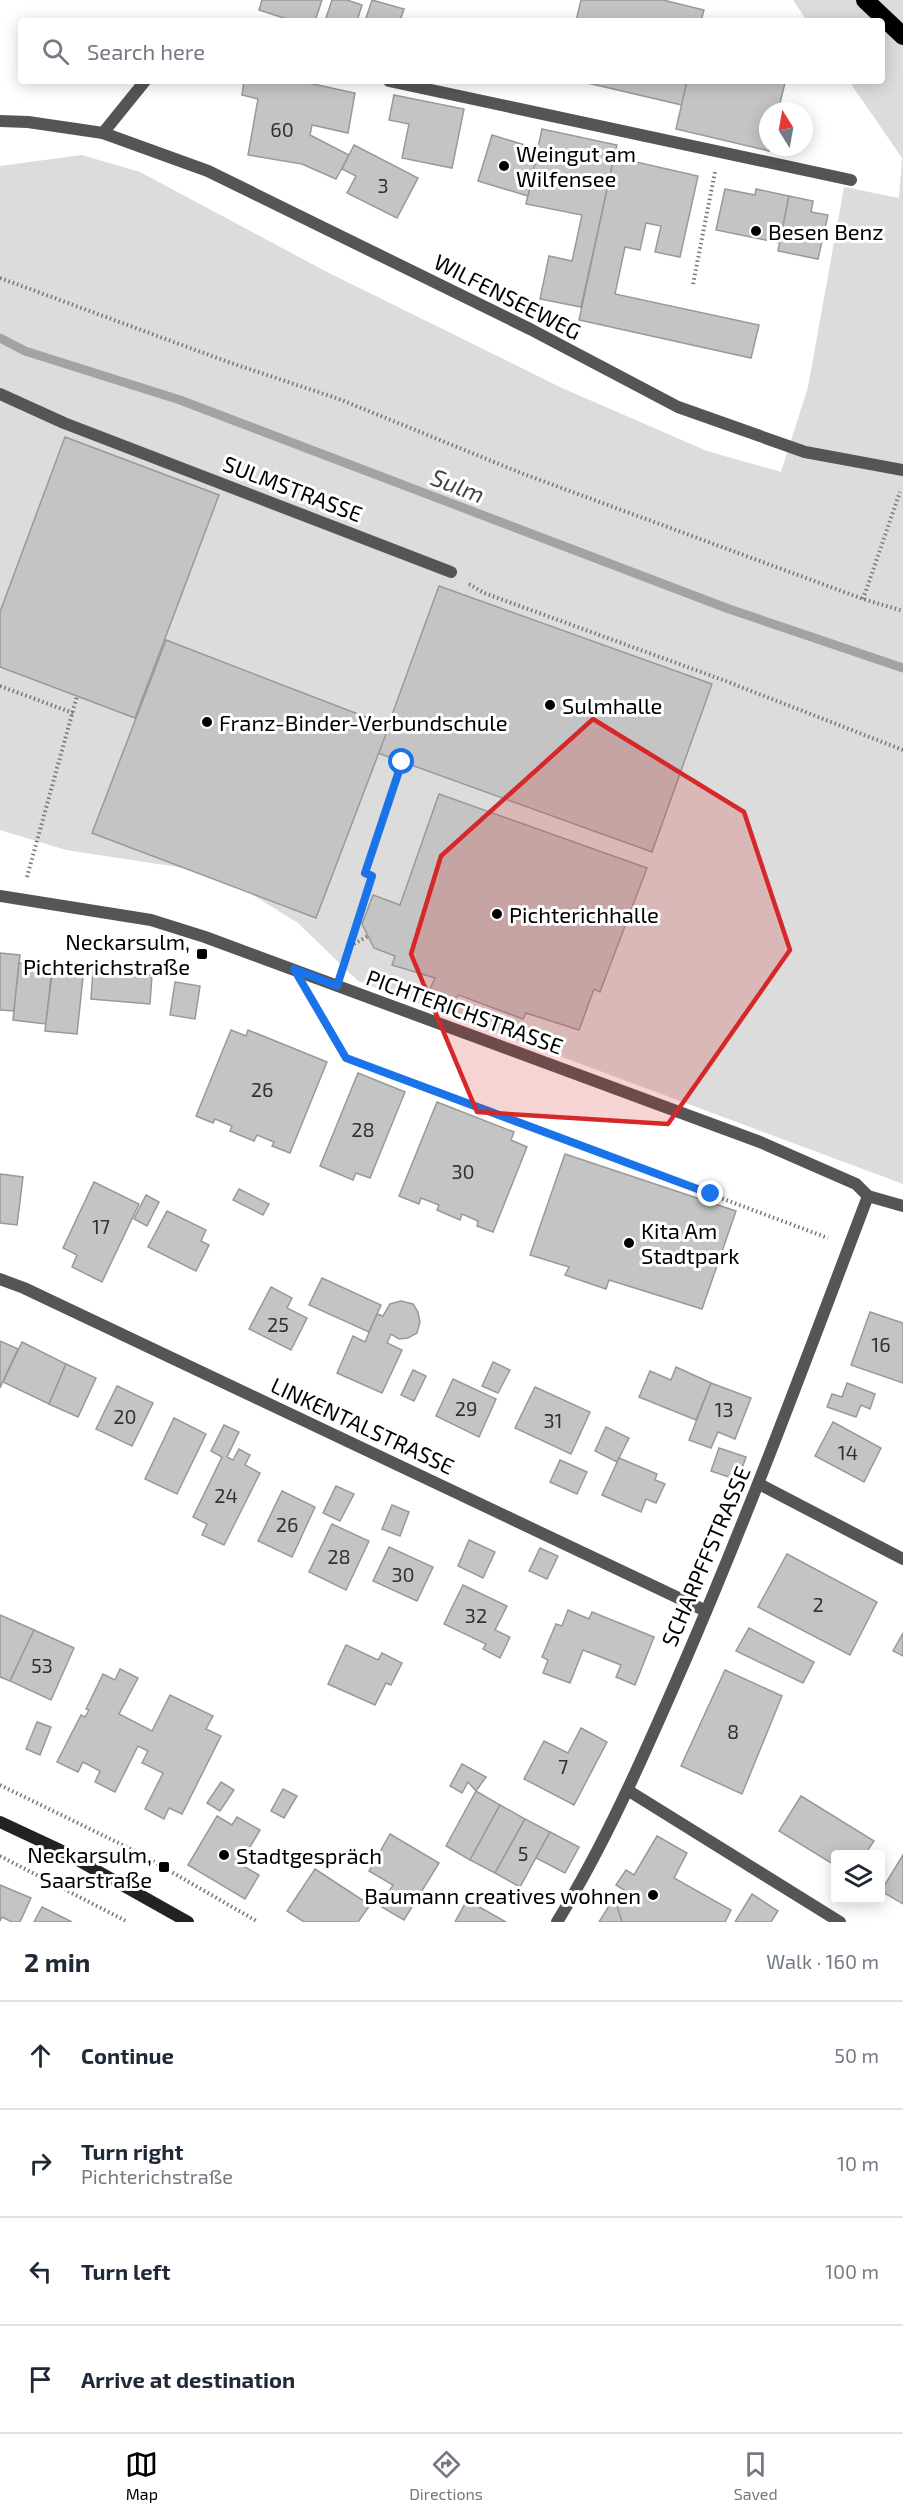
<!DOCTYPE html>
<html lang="en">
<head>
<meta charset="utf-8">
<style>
  :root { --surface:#fff; --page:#f6f6f7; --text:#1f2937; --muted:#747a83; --line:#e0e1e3; --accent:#000 }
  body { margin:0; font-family:"Exo 2",sans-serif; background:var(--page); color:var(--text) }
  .controls { position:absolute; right:18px; bottom:18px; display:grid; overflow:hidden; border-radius:6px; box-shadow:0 3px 15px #0003 }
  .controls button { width:54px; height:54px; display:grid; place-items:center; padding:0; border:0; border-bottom:2px solid var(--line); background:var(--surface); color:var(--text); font:30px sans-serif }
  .compass { position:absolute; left:759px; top:102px; width:54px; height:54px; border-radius:50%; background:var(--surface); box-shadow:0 3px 15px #0003; rotate:349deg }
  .stop { position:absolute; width:18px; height:18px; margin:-14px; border:4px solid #1a73e8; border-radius:50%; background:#fff }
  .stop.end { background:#1a73e8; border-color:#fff; box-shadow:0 2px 6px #0008 }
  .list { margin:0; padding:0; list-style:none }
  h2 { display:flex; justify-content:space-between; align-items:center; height:78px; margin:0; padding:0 24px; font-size:26px }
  h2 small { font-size:20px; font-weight:400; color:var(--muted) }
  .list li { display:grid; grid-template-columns:39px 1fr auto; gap:18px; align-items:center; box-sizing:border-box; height:108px; padding:0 24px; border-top:2px solid var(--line) }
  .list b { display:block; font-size:22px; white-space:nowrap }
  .list p { margin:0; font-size:20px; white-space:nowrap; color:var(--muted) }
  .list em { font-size:20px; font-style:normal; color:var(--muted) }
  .icon { flex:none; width:33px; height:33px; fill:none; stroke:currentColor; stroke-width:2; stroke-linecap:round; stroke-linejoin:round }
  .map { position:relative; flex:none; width:903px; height:1922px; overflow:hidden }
  .search { position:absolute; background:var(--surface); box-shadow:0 3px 15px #0003; left:18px; right:18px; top:18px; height:66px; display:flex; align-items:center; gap:15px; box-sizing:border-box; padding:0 21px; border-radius:6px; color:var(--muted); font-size:22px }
  .sheet { height:510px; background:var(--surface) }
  nav { display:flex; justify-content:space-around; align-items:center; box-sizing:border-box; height:84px; border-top:2px solid var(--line); background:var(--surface); font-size:16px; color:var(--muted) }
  nav a { display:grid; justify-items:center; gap:3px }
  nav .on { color:var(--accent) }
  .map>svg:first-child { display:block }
  .green { fill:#dcdcdc }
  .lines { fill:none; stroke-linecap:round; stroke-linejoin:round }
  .stream { stroke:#a3a3a3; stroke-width:9 }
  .building { fill:#c4c4c4; stroke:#999; stroke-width:1.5 }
  .highway-casing { stroke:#dbdbdb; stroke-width:21 }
  .path { stroke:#777; stroke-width:4; stroke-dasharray:1.5 3; stroke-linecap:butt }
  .lane { stroke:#555; stroke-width:12 }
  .street { stroke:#555; stroke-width:12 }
  .secondary { stroke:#222; stroke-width:12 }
  .highway { stroke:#000; stroke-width:18 }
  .route { stroke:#1a73e8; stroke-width:8 }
  .marked { fill:#d62828; fill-opacity:0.2; stroke:#d62828; stroke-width:4.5; stroke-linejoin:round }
  .poi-dot { fill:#000; stroke:#fff; stroke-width:2 }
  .labels { text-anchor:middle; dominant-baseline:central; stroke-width:6; stroke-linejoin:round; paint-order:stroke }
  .number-label { font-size:20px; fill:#313131 }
  .poi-label { font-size:22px; fill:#000; stroke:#fff; text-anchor:start }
  .street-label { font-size:22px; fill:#000; stroke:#fff }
  .water-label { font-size:24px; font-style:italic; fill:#444; stroke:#fff }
</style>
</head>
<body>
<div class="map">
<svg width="903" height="1922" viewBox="0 0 903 1922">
  <rect width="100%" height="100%" fill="#fff"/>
  <path class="green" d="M793,0H903V1184L358,981L298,923L217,873L66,850L0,830V166L82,155L140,172L325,271L562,388L707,451L781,472L808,387L844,187L899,198L902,158L849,81H882V21H807Z"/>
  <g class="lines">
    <path class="stream" d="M0,338L25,351L180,400L729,609L903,668"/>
  </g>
  <g class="building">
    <path d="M262,0H322L315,21H293L259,10Z"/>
    <path d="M332,0H347L362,5L357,21H325Z"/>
    <path d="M372,0L404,9L400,21H365Z"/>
    <path d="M581,0H663L704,10L701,21H576Z"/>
    <path d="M244,81H299L355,93L348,133L312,125L310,135L349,155L336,179L302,164L248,155L258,99L242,95Z"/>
    <path d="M579,81H687L682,105Z"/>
    <path d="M687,81L785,83L778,111H768L769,151L676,129Z"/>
    <path d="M394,95L464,109L452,168L402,158L409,124L389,120Z"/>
    <path d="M542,129L617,145L581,307L540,299L549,256L572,261L582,215L526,204Z"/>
    <path d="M492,135L538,149L528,196L478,181Z"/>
    <path d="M354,145L418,178L397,218L347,193L356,176L342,169Z"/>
    <path d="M614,157L698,176L680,257L655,252L661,226L646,223L640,250L625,247L615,294L759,325L751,358L579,320Z"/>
    <path d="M725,189L755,195L756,189L789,196L780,243L716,230Z"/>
    <path d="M789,196L813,201L811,212L828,215L818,259L778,251Z"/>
    <path d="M65,437L219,495L135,718L0,667V612Z"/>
    <path d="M439,586L712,684L652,852L378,753Z"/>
    <path d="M166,640L389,726L316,918L92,833Z"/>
    <path d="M439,794L647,868L600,992L594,989L579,1030L526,1013L523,1019L459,995L452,1000L429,991L435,978L392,965L395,956L374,948L362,924L373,895L400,905Z"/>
    <path d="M0,953L20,955L14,1011L0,1010Z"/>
    <path d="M19,963L52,967L46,1024L13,1020Z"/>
    <path d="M93,970L152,975L150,1004L91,999Z"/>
    <path d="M52,974L83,977L77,1034L45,1031Z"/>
    <path d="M175,982L200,986L195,1019L170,1015Z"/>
    <path d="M231,1030L246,1036L248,1030L327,1062L290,1153L272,1146L274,1142L257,1135L254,1141L230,1131L232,1126L215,1119L213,1123L196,1116Z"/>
    <path d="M358,1073L405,1092L370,1178L356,1173L353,1180L320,1166Z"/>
    <path d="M437,1102L514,1132L511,1140L527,1147L493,1232L477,1226L478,1221L462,1214L460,1220L437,1210L439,1205L421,1198L419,1204L399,1196Z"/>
    <path d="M565,1154L736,1211L702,1309L609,1280L606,1289L565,1275L569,1267L530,1255Z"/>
    <path d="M0,1174L23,1177L17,1225L0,1223Z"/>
    <path d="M94,1182L139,1204L102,1282L72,1267L77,1255L63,1248Z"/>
    <path d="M239,1189L269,1204L263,1215L233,1200Z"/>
    <path d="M146,1195L159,1202L147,1226L134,1219Z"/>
    <path d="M167,1211L206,1230L201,1241L209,1245L196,1271L148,1247Z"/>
    <path d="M322,1278L381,1305L369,1332L309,1305Z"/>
    <path d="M271,1287L292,1298L287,1308L307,1318L291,1350L249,1329Z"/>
    <path d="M401,1301L413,1304L418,1312L420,1322L417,1333L408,1338L399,1339L391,1334L387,1343L402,1350L382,1393L337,1373L353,1336L365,1342L377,1314L383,1316L390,1304Z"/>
    <path d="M870,1312L903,1323V1383L851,1365Z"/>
    <path d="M0,1341L18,1349L0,1388Z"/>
    <path d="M22,1342L66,1364L49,1404L3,1382Z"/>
    <path d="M493,1362L510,1370L498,1393L482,1386Z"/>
    <path d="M66,1364L96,1378L78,1417L49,1404Z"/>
    <path d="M676,1367L711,1383L696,1420L639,1397L650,1371L671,1380Z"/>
    <path d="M413,1370L426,1376L414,1401L401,1395Z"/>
    <path d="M453,1379L496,1399L479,1437L436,1416Z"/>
    <path d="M711,1383L751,1398L735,1439L718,1432L711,1448L689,1440Z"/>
    <path d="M847,1383L875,1394L870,1409L861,1405L856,1417L827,1407L832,1394L842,1397Z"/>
    <path d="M117,1386L153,1403L132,1446L96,1429Z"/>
    <path d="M535,1387L590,1412L571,1454L515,1428Z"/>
    <path d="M174,1418L206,1434L177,1494L145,1479Z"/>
    <path d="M833,1422L881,1448L864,1482L815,1456Z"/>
    <path d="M224,1425L239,1432L227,1457L233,1460L239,1449L250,1455L245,1465L260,1473L224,1545L202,1535L207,1524L193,1517L222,1457L211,1451Z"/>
    <path d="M606,1427L629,1438L617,1462L595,1451Z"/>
    <path d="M719,1448L746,1457L738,1480L711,1471Z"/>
    <path d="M619,1458L657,1474L655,1480L665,1484L656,1503L646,1499L641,1512L602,1495Z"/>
    <path d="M560,1460L587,1472L577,1494L550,1482Z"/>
    <path d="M336,1486L354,1494L340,1521L323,1513Z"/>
    <path d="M282,1491L315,1507L292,1557L258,1541Z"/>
    <path d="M392,1505L409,1512L400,1536L382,1529Z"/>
    <path d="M332,1524L369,1541L346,1590L309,1572Z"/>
    <path d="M469,1540L495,1552L483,1578L458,1566Z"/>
    <path d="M389,1547L433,1567L417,1601L373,1581Z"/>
    <path d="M540,1548L558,1556L547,1579L529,1571Z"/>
    <path d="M787,1554L877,1602L850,1655L758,1607Z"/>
    <path d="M463,1585L507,1606L495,1630L510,1637L500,1658L483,1649L486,1644L444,1624Z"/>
    <path d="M568,1610L589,1619L592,1612L654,1637L635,1685L616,1677L621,1665L583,1650L570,1683L543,1673L548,1660L542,1657L556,1624L562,1626Z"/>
    <path d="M0,1615L34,1630L10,1681L0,1677Z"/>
    <path d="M749,1628L814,1662L803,1683L736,1651Z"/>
    <path d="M34,1630L74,1648L51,1700L10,1681Z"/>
    <path d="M903,1633V1656L893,1651Z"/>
    <path d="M346,1645L378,1660L382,1653L402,1663L391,1685L386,1683L375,1705L328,1684Z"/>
    <path d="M120,1669L138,1678L119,1714L152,1731L170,1695L213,1716L206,1729L221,1736L182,1814L169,1808L164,1819L145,1809L163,1773L142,1763L148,1751L138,1746L115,1792L95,1782L100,1771L83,1762L78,1772L57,1762L81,1715L85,1717L89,1710L86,1709L103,1674L115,1680Z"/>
    <path d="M725,1670L782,1696L742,1794L681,1766Z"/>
    <path d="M37,1722L51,1727L40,1755L26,1749Z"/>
    <path d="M581,1728L607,1742L574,1805L524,1779L544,1741L568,1753Z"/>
    <path d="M462,1764L486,1777L476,1791L468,1782L462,1793L450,1786Z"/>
    <path d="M221,1782L234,1790L220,1811L207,1803Z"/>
    <path d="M283,1789L297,1796L284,1818L271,1811Z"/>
    <path d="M476,1791L500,1805L470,1860L446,1846Z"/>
    <path d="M801,1796L874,1841L865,1854H836V1866L779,1831Z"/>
    <path d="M500,1805L525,1819L495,1873L470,1860Z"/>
    <path d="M217,1816L232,1825L237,1817L260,1830L240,1864L259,1875L245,1899L188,1865Z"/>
    <path d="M525,1819L550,1832L520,1887L495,1873Z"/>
    <path d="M550,1832L579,1847L565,1873L536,1858Z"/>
    <path d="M390,1834L439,1863L404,1920L380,1906L393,1885L369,1871Z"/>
    <path d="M657,1836L687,1853L674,1878L731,1910L725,1922H622L616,1903L624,1890L616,1885L626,1870L634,1875Z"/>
    <path d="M903,1855V1904L881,1891Z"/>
    <path d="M315,1869L370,1905L358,1922H304L287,1911Z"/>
    <path d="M0,1885L31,1898L20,1922H12L2,1917L0,1921Z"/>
    <path d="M752,1894L778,1911L771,1922H735Z"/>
    <path d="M467,1900L506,1922H455Z"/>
    <path d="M612,1901L616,1903L622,1922H599Z"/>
    <path d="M42,1907L72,1922H34Z"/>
  </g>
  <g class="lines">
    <g class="highway-casing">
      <path id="highway" d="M865,0L903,36"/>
    </g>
    <g class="path">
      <path d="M0,278L228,362L339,399L521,473L863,599L903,611"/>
      <path d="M693,284L715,172"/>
      <path d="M469,584L484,593L723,680L903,750"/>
      <path d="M863,599L900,492"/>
      <path d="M0,686L73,713"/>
      <path d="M27,877L77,696"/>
      <path d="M350,946L368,936"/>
      <path d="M344,965L372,877L365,873L402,762"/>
      <path d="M312,1001L346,1058L828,1238"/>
      <path d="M0,1785L139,1853L258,1922"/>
      <path d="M0,1856L128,1922"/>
    </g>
    <path class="lane" d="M0,394L64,423L451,572"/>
    <g class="street">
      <path d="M389,81L851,180"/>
      <path d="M0,121L28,122L103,133L208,171L530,329L678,407L805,452L903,470"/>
      <path d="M103,133L145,81"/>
      <path d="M0,896L151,920L205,937L760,1142L856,1184L868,1196L903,1206"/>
      <path d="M0,1279L24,1288L706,1611"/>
      <path d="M759,1484L903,1559"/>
      <path d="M629,1791L840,1922"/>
      <path d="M557,1922C608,1839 646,1750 685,1661C751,1508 809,1352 868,1196"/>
    </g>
    <path class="secondary" d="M0,1822L60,1850L188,1922"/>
    <use href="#highway" class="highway"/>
  </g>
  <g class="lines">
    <path class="route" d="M402,762L365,873L372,876L337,986L294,969L346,1058L711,1194"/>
  </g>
  <path class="marked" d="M593,719L744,812L790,950L668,1124L477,1112L411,954L441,856Z"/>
  <g class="poi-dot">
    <circle cx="504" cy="166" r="6"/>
    <circle cx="756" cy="231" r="6"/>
    <circle cx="550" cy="705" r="6"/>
    <circle cx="207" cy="722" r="6"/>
    <circle cx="497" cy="914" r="6"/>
    <rect x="196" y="948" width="12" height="12" rx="3"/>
    <circle cx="629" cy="1243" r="6"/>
    <circle cx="224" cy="1855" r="6"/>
    <rect x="158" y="1861" width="12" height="12" rx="3"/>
    <circle cx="653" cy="1895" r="6"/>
  </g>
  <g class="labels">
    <g class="number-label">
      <text x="282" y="129">60</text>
      <text x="383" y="185">3</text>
      <text x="262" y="1089">26</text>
      <text x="363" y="1129">28</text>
      <text x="463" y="1171">30</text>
      <text x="101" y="1226">17</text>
      <text x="278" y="1324">25</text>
      <text x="881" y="1344">16</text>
      <text x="466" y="1408">29</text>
      <text x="724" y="1409">13</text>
      <text x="125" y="1416">20</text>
      <text x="553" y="1420">31</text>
      <text x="848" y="1452">14</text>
      <text x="226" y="1495">24</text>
      <text x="287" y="1524">26</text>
      <text x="339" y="1556">28</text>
      <text x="403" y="1574">30</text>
      <text x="818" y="1604">2</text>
      <text x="476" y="1615">32</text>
      <text x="42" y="1665">53</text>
      <text x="733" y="1731">8</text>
      <text x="563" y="1766">7</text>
      <text x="523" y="1853">5</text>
    </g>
    <g class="poi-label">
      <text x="516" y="153">Weingut am<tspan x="516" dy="25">Wilfensee</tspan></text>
      <text x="768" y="231">Besen Benz</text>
      <text x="562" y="705">Sulmhalle</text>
      <text x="219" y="722">Franz-Binder-Verbundschule</text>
      <text x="509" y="914">Pichterichhalle</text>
      <text x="190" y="941" text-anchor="end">Neckarsulm,<tspan x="190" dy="25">Pichterichstraße</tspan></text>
      <text x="641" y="1230">Kita Am<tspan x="641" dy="25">Stadtpark</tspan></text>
      <text x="152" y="1854" text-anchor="end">Neckarsulm,<tspan x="152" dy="25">Saarstraße</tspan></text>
      <text x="236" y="1855">Stadtgespräch</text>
      <text x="641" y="1895" text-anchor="end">Baumann creatives wohnen</text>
    </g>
    <g class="street-label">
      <text transform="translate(508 296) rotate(27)">WILFENSEEWEG</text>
      <text transform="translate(293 488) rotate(21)">SULMSTRASSE</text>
      <text transform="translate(465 1011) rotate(20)">PICHTERICHSTRASSE</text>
      <text transform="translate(363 1425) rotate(25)">LINKENTALSTRASSE</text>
      <text transform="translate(705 1556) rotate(-67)">SCHARPFFSTRASSE</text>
    </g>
    <g class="water-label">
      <text transform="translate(458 485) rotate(21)">Sulm</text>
    </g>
  </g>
</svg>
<div class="controls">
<button><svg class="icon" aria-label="layers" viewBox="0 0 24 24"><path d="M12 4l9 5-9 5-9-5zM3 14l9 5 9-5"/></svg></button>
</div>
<svg class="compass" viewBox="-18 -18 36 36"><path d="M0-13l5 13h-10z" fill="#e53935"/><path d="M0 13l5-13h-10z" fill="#747a83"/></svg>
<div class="stop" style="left:402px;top:762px"></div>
<div class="stop end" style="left:711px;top:1194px"></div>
<div class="search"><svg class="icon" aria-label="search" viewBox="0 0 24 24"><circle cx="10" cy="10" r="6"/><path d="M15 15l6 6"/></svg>Search here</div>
</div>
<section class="sheet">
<h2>2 min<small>Walk · 160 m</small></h2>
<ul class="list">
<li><svg class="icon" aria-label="ahead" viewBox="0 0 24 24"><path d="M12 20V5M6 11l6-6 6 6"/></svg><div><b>Continue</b></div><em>50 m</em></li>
<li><svg class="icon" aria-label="right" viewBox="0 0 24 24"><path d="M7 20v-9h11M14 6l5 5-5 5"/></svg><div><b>Turn right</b><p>Pichterichstraße</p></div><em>10 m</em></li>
<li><svg class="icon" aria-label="left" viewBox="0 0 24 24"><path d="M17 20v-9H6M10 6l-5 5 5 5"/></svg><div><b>Turn left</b></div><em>100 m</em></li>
<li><svg class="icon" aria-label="arrive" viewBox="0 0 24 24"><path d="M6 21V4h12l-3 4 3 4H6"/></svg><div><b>Arrive at destination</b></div></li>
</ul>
</section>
<nav>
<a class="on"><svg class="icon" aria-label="map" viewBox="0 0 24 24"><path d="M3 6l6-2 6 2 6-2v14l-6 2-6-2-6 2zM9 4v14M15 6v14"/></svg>Map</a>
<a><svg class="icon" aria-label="directions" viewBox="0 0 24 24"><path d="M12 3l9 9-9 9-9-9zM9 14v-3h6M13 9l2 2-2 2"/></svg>Directions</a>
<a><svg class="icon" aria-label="saved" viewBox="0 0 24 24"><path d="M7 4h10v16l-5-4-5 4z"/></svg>Saved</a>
</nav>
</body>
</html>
